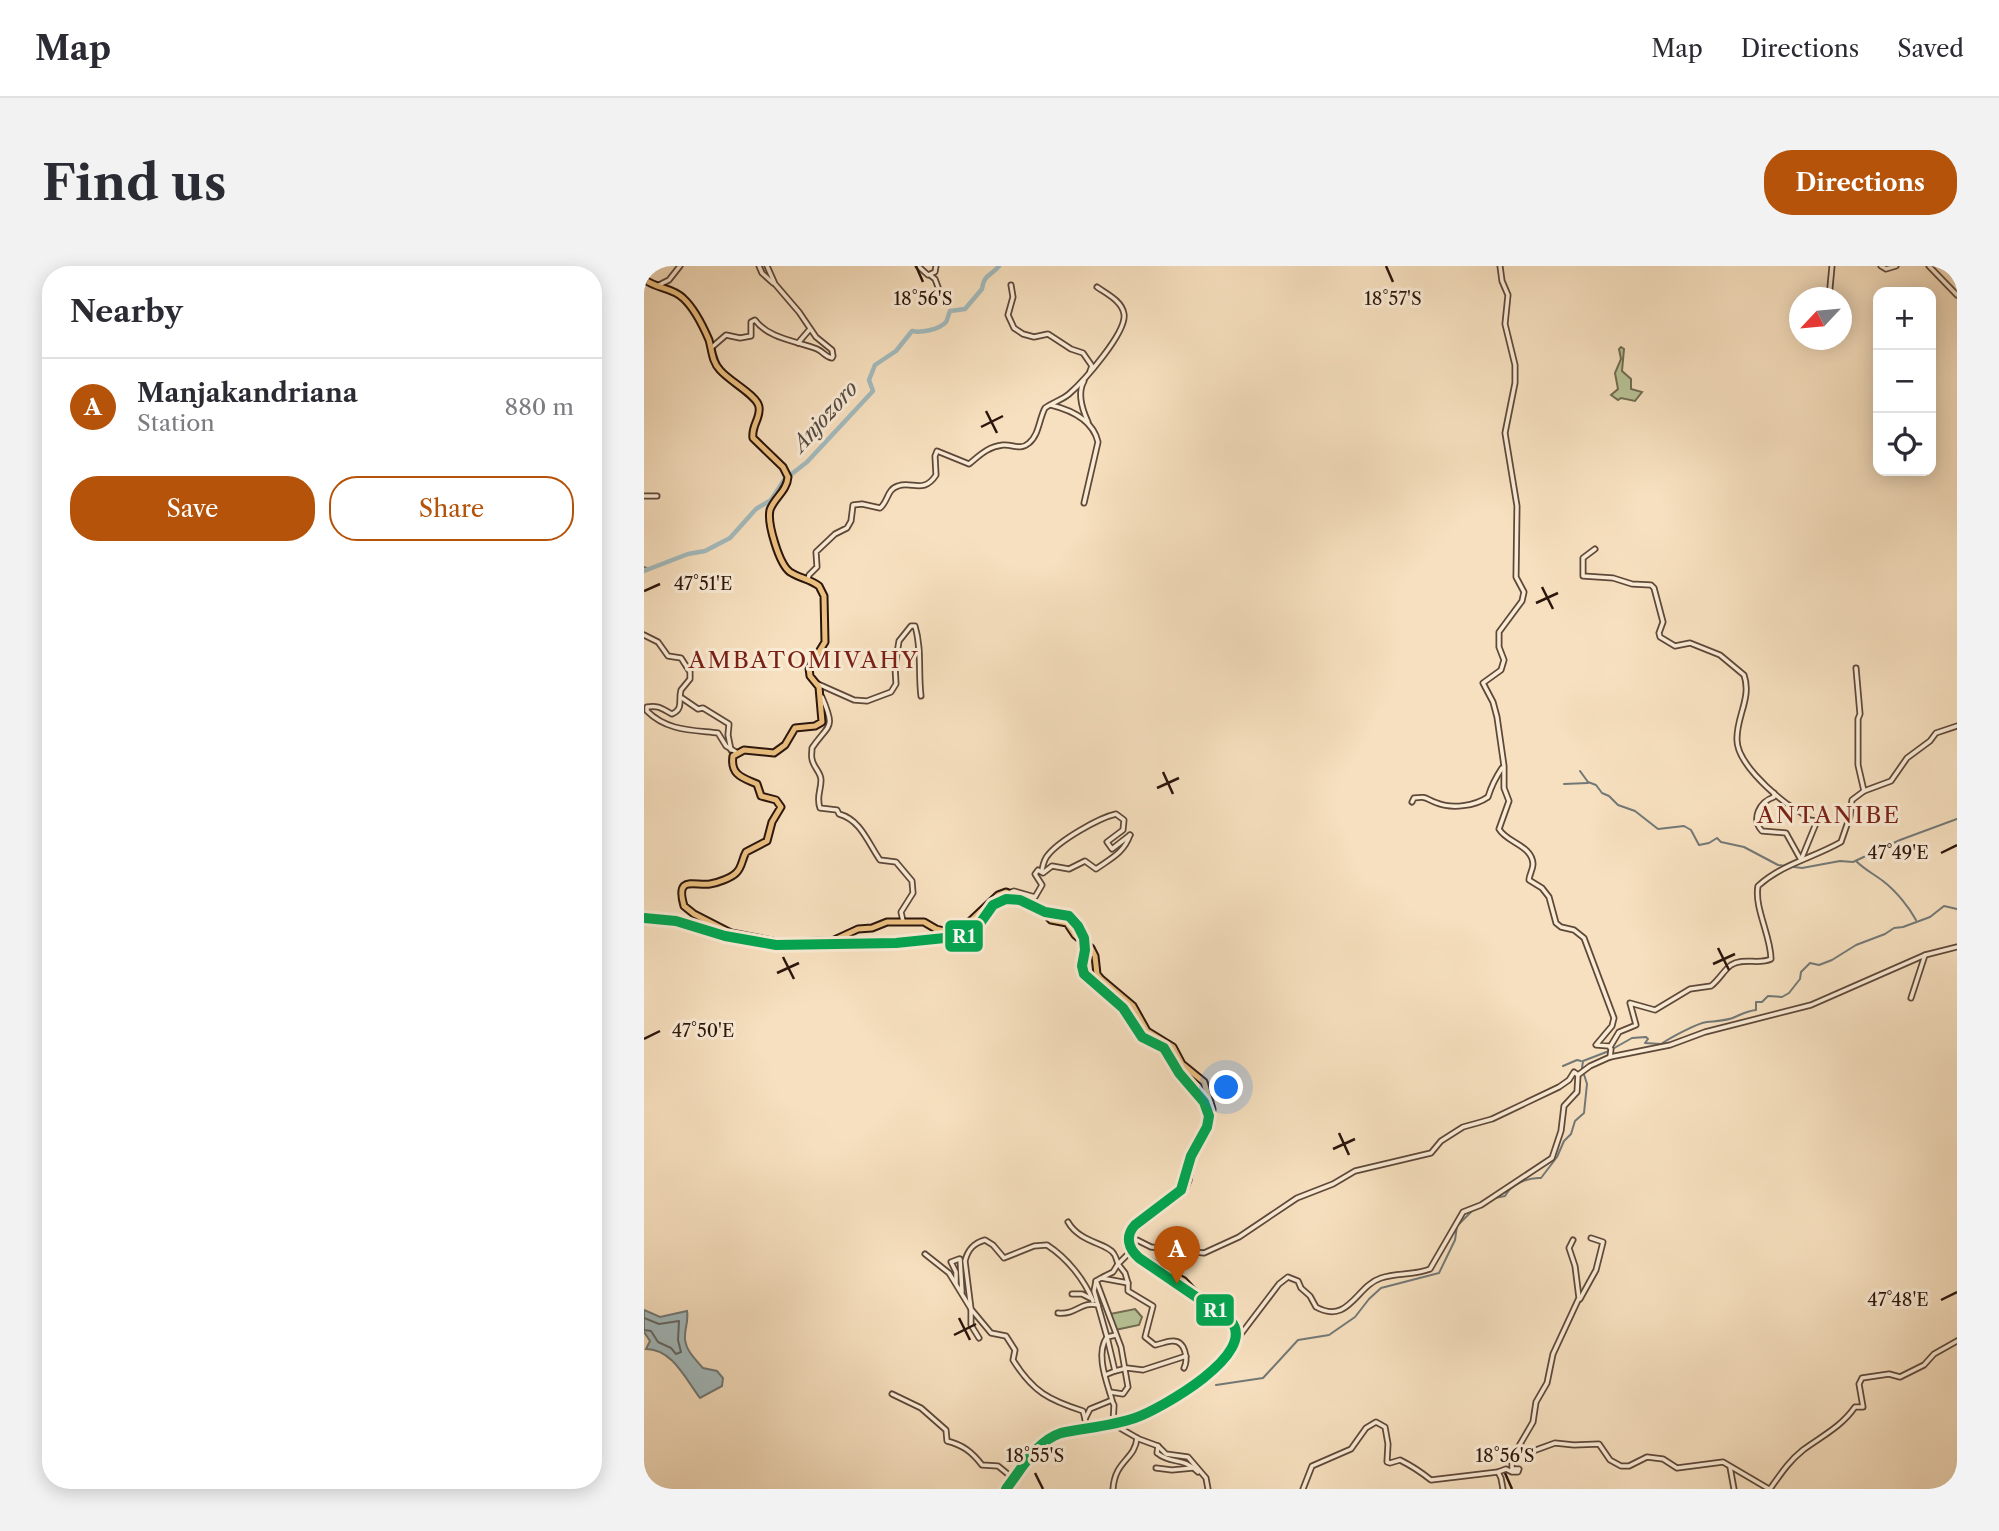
<!DOCTYPE html>
<html lang="en">
<head>
<meta charset="utf-8">
<style>
  :root { --surface:#fff; --page:#f2f2f3; --text:#2b2b33; --muted:#7c7c81; --line:#e1e1e2; --accent:#b45309 }
  body { margin:0; font-family:"Libre Caslon Text",serif; background:var(--page); color:var(--text) }
  .controls { position:absolute; right:21px; top:21px; display:grid; overflow:hidden; border-radius:14px; box-shadow:0 4px 18px #0003 }
  .controls button { width:63px; height:63px; display:grid; place-items:center; padding:0; border:0; border-bottom:2px solid var(--line); background:var(--surface); color:var(--text); font:35px sans-serif }
  .compass { position:absolute; left:1145px; top:21px; width:63px; height:63px; border-radius:50%; background:var(--surface); box-shadow:0 4px 18px #0003; rotate:244deg }
  .you { position:absolute; left:583px; top:822px; width:24px; height:24px; margin:-18px; border:5px solid #fff; border-radius:50%; background:#1a73e8; box-shadow:0 0 0 10px #1a73e833 }
  .badge { display:grid; place-items:center; width:46px; height:46px; border-radius:50%; background:var(--accent); color:#fff; font-size:23px; font-weight:700 }
  .pin { position:absolute; translate:-50% -58px; filter:drop-shadow(0 2px 4px #0008) }
  .pin::after { content:''; position:absolute; top:37px; width:24px; height:21px; background:inherit; clip-path:polygon(0 0,100% 0,50% 100%) }
  .list { margin:0; padding:0; list-style:none }
  h2 { display:flex; justify-content:space-between; align-items:center; height:91px; margin:0; padding:0 28px; font-size:30px }
  h2 small { font-size:23px; font-weight:400; color:var(--muted) }
  .list li { display:grid; grid-template-columns:46px 1fr auto; gap:21px; align-items:center; box-sizing:border-box; height:98px; padding:0 28px; border-top:2px solid var(--line) }
  .list b { display:block; font-size:26px; white-space:nowrap }
  .list p { margin:0; font-size:23px; white-space:nowrap; color:var(--muted) }
  .list em { font-size:23px; font-style:normal; color:var(--muted) }
  .actions { display:flex; gap:14px; padding:21px 28px }
  .actions a { flex:1; padding:16px 0; border:2px solid var(--accent); border-radius:28px; text-align:center; font-size:24px; color:var(--accent) }
  .actions .main { background:var(--accent); color:#fff }
  .icon { flex:none; width:38px; height:38px; fill:none; stroke:currentColor; stroke-width:2; stroke-linecap:round; stroke-linejoin:round }
  .map { position:relative; flex:none; width:1313px; height:1223px; overflow:hidden; border-radius:28px }
  header { display:flex; align-items:center; gap:42px; box-sizing:border-box; height:98px; padding:0 35px; background:var(--surface); border-bottom:2px solid var(--line) }
  header strong { font-size:33px }
  nav { display:flex; gap:38px; margin-inline-start:auto; font-size:24px }
  .intro { display:flex; align-items:center; justify-content:space-between; box-sizing:border-box; height:168px; padding:0 42px }
  h1 { margin:0; font-size:49px }
  .button { padding:18px 32px; border-radius:28px; background:var(--accent); color:#fff; font-size:24px; font-weight:700 }
  main { display:flex; gap:42px; padding:0 42px }
  aside { flex:1; background:var(--surface); border-radius:28px; box-shadow:0 4px 18px #0003 }
  .map>svg:first-child { display:block }
  .green { fill:#b7c396; stroke:#716c52; stroke-width:2 }
  .water { fill:#a2babd; stroke:#727877; stroke-width:2 }
  .lines { fill:none; stroke-linecap:round; stroke-linejoin:round }
  .shore { stroke:#666865; stroke-width:2 }
  .stream { stroke:#727877; stroke-width:2 }
  .river { stroke:#a2babd; stroke-width:4.5 }
  .minor-casing { stroke:#5e483a; stroke-width:7 }
  .major-casing { stroke:#2b160d; stroke-width:9 }
  .minor { stroke:#faebd5; stroke-width:3.5 }
  .major { stroke:#ecc080; stroke-width:5 }
  .rail-1-casing { stroke:#faebd5; stroke-width:16 }
  .rail-1 { stroke:#00a651; stroke-width:10 }
  .ticks { fill:none; stroke:#2b160d; stroke-width:2.5 }
  .labels { text-anchor:middle; dominant-baseline:central; stroke-width:6; stroke-linejoin:round; paint-order:stroke }
  .water-label { font-size:21px; font-style:italic; fill:#554f4b; stroke:#faebd5 }
  .quarter-label { font-size:23px; letter-spacing:2px; fill:#7a1f14; stroke:#faebd5 }
  .ticks-label { font-size:18px; text-anchor:middle; fill:#2b160d; stroke:#faebd5; stroke-width:6; stroke-linejoin:round; paint-order:stroke }
  .line-badge { stroke:#faebd5; stroke-width:2.5 }
  .badge-label { font-size:19px; text-anchor:middle; font-weight:bold; fill:#fff }
</style>
</head>
<body>
<header>
<strong>Map</strong>
<nav><a>Map</a><a>Directions</a><a>Saved</a></nav>
</header>
<div class="intro"><h1>Find us</h1><a class="button">Directions</a></div>
<main>
<aside>
<h2>Nearby<small></small></h2>
<ul class="list">
<li><span class="badge">A</span><div><b>Manjakandriana</b><p>Station</p></div><em>880 m</em></li>
</ul>
<div class="actions"><a class="main">Save</a><a>Share</a></div>
</aside>
<div class="map">
<svg width="1313" height="1223" viewBox="0 0 1313 1223">
  <rect width="100%" height="100%" fill="#f7e0bf"/>
  <filter id="stains"><feTurbulence type="fractalNoise" baseFrequency=".00286" numOctaves="4"/><feColorMatrix values="0 0 0 0 .2 0 0 0 0 .09 0 0 0 0 .02 0 0 0 .5 -.17"/></filter>
  <radialGradient id="worn" r=".72"><stop offset=".6" stop-color="#630" stop-opacity="0"/><stop offset="1" stop-color="#630" stop-opacity=".3"/></radialGradient>
  <g class="green">
    <path d="M977,81L980,83L978,105L987,113V123L998,126L991,135L977,132L974,134L967,129L974,123L971,107L977,93L975,83Z"/>
    <path d="M491,1043L498,1051L495,1059L471,1064L466,1048Z"/>
  </g>
  <path class="water" d="M0,1044L16,1051L43,1045C45,1055 40,1064 41,1073C42,1085 52,1094 59,1102L73,1105L79,1112L78,1120L56,1132C41,1112 28,1083 2,1083L6,1075L0,1066Z"/>
  <g class="lines">
    <path class="shore" d="M0,1052L15,1058L35,1055L34,1074L37,1086L32,1088L27,1082L14,1076L7,1065L0,1064"/>
    <g class="stream">
      <path d="M0,301L5,303"/>
      <path d="M936,505L944,516L952,519L958,527L965,530L974,539L991,545L1014,563L1040,560L1047,564L1055,579L1065,577L1073,572L1077,576L1100,581L1134,599L1158,602L1196,595L1209,596L1256,574L1313,553"/>
      <path d="M920,518L944,517"/>
      <path d="M1212,595C1221,604 1230,608 1239,615C1252,625 1265,641 1272,654"/>
      <path d="M919,800L933,794L937,795"/>
      <path d="M851,932L861,930C867,918 885,911 897,912L913,891L920,875L927,868L931,855L940,847L943,818L938,802L939,795L965,785L988,772L1002,771L1004,773L1001,777L1017,778C1026,772 1053,757 1063,756C1072,755 1083,755 1091,751C1098,748 1103,745 1112,744V736H1118L1124,730L1138,731L1145,727L1156,713L1157,706L1166,697L1175,699L1188,694L1212,679L1241,668L1250,662L1259,661L1286,651L1300,640L1313,643"/>
      <path d="M572,1119L619,1112L654,1074L685,1069L711,1051L725,1033L737,1022L795,1007L811,974L813,960L831,942"/>
    </g>
    <path class="river" d="M0,305L44,288L61,285L86,272L112,243L127,234L140,214L163,196L229,125L225,114L231,99L252,85L268,65C276,67 295,64 302,56C304,53 304,49 306,45L321,43L338,23C340,8 347,10 355,0"/>
    <g class="minor-casing">
      <g id="minor">
        <path d="M115,0L118,7L129,17"/>
        <path d="M274,0L284,9L291,6L292,0"/>
        <path d="M856,0L858,15L864,29L861,58L871,99V117L861,167L873,240L872,311L880,326L878,335L855,366V381L860,394L857,404L839,417L849,436L853,451L860,500V522L865,535L855,563C863,577 888,579 889,598C889,604 885,609 885,614L898,622L905,631L912,657L917,661L930,664L940,672L970,752L968,760L952,779L965,780L967,783L966,791"/>
        <path d="M1237,0L1242,3L1252,0"/>
        <path d="M1285,0L1313,29"/>
        <path d="M286,9L291,13L294,21"/>
        <path d="M15,19L25,14L36,0"/>
        <path d="M367,19L369,31L364,49L370,62L379,68L390,71L404,68L427,83L439,87L448,100L446,105"/>
        <path d="M1185,32L1188,0"/>
        <path d="M154,77L166,63"/>
        <path d="M67,82L82,69L96,72L107,70V56L111,54C125,73 153,75 173,83C180,86 181,91 188,92L189,90L188,84L172,71L155,46L131,18L123,0"/>
        <path d="M440,115C433,127 438,143 444,156"/>
        <path d="M407,139C427,144 449,154 454,176L440,237"/>
        <path d="M0,230H13"/>
        <path d="M951,283L939,292V310L969,312L988,318L1007,319L1010,322L1019,356L1015,367L1016,371L1031,380L1046,377L1076,389L1100,409C1108,432 1092,451 1093,474C1093,496 1126,525 1143,538C1152,544 1158,545 1165,554L1173,555L1157,594"/>
        <path d="M164,313L165,309L173,301L172,286L191,268L203,262L207,255L209,239L218,238L236,242C244,236 243,223 254,220C268,215 280,228 292,209L291,190L293,185L325,198C336,189 343,181 359,179C369,178 376,185 385,177C395,169 395,153 401,142C409,136 418,134 425,128C440,115 483,66 480,48C478,35 463,28 453,21"/>
        <path d="M0,369L14,376L24,390L37,392L46,406V413L37,424C34,434 40,443 28,448C18,443 15,439 3,441V445C23,465 48,464 74,467L82,480L92,486"/>
        <path d="M1212,402L1216,448L1214,453V499L1220,525"/>
        <path d="M174,418L210,434L223,435L247,426L252,418L251,400L255,375L267,360H271C278,383 274,406 277,430"/>
        <path d="M178,431C192,464 185,457 168,482C168,486 167,490 168,493C169,501 177,506 177,514C177,525 172,531 176,542L193,544L195,548C217,554 224,577 236,594L252,596L268,615L269,627L257,646L259,655"/>
        <path d="M38,432L54,443L59,442L85,458L84,469L87,484"/>
        <path d="M1130,527V531C1115,536 1107,553 1118,565L1142,567L1157,594"/>
        <path d="M768,536L770,532C784,530 781,533 793,537C808,543 831,540 844,531C847,521 852,511 858,502"/>
        <path d="M398,604C399,599 400,593 404,589C415,575 454,552 472,548L480,554L479,564L463,576L468,583L486,569"/>
        <path d="M367,626L370,625L391,631L398,619L391,608L394,604L399,607L408,600L425,603L441,595L452,603C466,593 480,587 486,569"/>
        <path d="M1267,732L1281,689"/>
        <path d="M966,781L975,766L992,759L986,737L1011,744L1046,723L1067,720C1075,714 1080,704 1087,699C1099,691 1115,699 1127,693C1127,670 1110,642 1114,620C1138,598 1169,592 1197,576L1206,550L1208,534L1220,525L1247,515L1263,492L1286,475L1292,467L1313,460"/>
        <path d="M424,956C436,977 464,977 470,988C471,988 474,998 474,998L469,1006L459,1011"/>
        <path d="M489,980L493,974L507,981L560,987L595,971L653,932L689,918L711,905L787,887L797,875L819,861L848,853L915,821L925,814L930,806L934,809"/>
        <path d="M281,988L305,1007L327,1043V1059L335,1072"/>
        <path d="M316,993L318,1026"/>
        <path d="M452,1015L457,1012L484,1017L481,1007L474,998L486,986L483,968L486,960L495,958"/>
        <path d="M312,1017V1006L307,996L315,993"/>
        <path d="M453,1017L477,1081L484,1121L479,1128L466,1126"/>
        <path d="M484,1017V1025L509,1040L501,1071L511,1079C517,1078 523,1075 528,1075C542,1074 544,1094 540,1102"/>
        <path d="M428,1028H438L446,1032"/>
        <path d="M936,1033L952,1004L959,976L947,972"/>
        <path d="M414,1047C433,1049 436,1035 454,1039"/>
        <path d="M594,1072L635,1018L644,1011L654,1015L657,1022L666,1030L672,1041C705,1059 712,1020 737,1012C753,1007 772,1009 786,1003L819,946L837,939L908,892L917,865L920,840L933,826L934,809L946,800L966,791L1026,779L1061,766L1167,739L1281,689L1313,681"/>
        <path d="M471,1105L483,1102L499,1104L542,1090"/>
        <path d="M461,1109L471,1105L463,1071L472,1069"/>
        <path d="M248,1128L277,1142L302,1164L303,1175C319,1179 328,1186 338,1199L354,1200L370,1213"/>
        <path d="M468,1135L470,1139L469,1158L495,1173L514,1180L522,1188L544,1191L562,1212L564,1223"/>
        <path d="M441,1153L439,1145C405,1134 389,1126 369,1094L371,1084L362,1070L347,1067L327,1043L321,995C324,983 330,977 341,974L349,979L360,992L390,980L403,979C423,992 440,1013 449,1035"/>
        <path d="M443,1163L441,1153L446,1143L468,1134C463,1116 451,1088 463,1071L450,1025L452,1015"/>
        <path d="M514,1180L513,1187C528,1199 538,1190 554,1206"/>
        <path d="M870,1192L911,1177L930,1179L955,1178L966,1194L977,1200H985L1003,1191L1019,1193L1033,1202L1079,1196L1125,1223"/>
        <path d="M1086,1201L1090,1223"/>
        <path d="M512,1202L528,1204L549,1202"/>
        <path d="M854,1206L857,1212L859,1223"/>
        <path d="M469,1223C471,1194 491,1194 493,1172"/>
        <path d="M659,1223L668,1200L707,1183L722,1162L732,1156L741,1161L744,1178L743,1196L746,1197L756,1194C768,1200 777,1206 787,1214L854,1206L862,1203L868,1206H874L875,1203H868V1192L889,1156L892,1136L903,1117L909,1088L935,1032L931,1000L925,982L929,974"/>
        <path d="M1126,1223C1136,1209 1145,1195 1159,1184C1178,1170 1197,1161 1211,1141H1219L1215,1118L1218,1112L1245,1108L1256,1111L1280,1099L1290,1088L1313,1075"/>
      </g>
    </g>
    <g class="major-casing">
      <path id="major" d="M0,13C12,23 28,21 39,32C50,42 59,60 65,74C68,84 68,96 76,104C85,115 114,130 115,141C117,152 107,160 109,172L139,201L144,211C143,225 130,232 126,244C123,257 135,298 146,306C155,312 166,313 175,320L180,330L181,376L165,402L166,410L175,421L178,456L171,460L151,462L141,479L130,487L100,484L89,490C86,509 99,512 113,518L117,530L132,534L137,541L128,556L123,575L102,586C98,593 98,602 92,607C87,612 73,617 66,618C50,620 31,609 40,640L50,648L87,667L133,676L188,675L214,663L228,662L243,656H280L292,663L300,665L321,660L354,629L362,626L395,640L407,654L423,657L431,669L447,682L451,690L453,708L457,713L489,740L503,765L529,781L538,798L560,816L568,843L566,858L547,894L544,914L539,926L490,963L486,974L491,987L540,1015L555,1031L588,1054L593,1063V1074L564,1112L506,1146L491,1154L415,1169L405,1174L393,1186L363,1223"/>
    </g>
    <use href="#minor" class="minor"/>
    <use href="#major" class="major"/>
    <g class="rail-1-casing">
      <path id="rail-1" d="M0,652L32,655L81,670L132,679L252,677L320,670L332,663L349,639L362,633L376,634L401,646L425,650L434,660L440,672L441,684L438,700L440,708L479,742L498,771L520,782L535,807L560,836L565,850L563,861L547,890L537,924L491,959C481,970 484,982 495,992L586,1054C617,1087 516,1143 491,1152C468,1160 441,1162 417,1167C392,1175 377,1204 362,1223"/>
    </g>
    <use href="#rail-1" class="rail-1"/>
  </g>
  <path class="ticks" d="M272,0L279,16M742,0L749,16M342,145L353,167M337,161L359,150M898,321L909,343M0,325L16,318M892,337L914,327M519,506L529,528M513,522L535,512M1297,587L1313,579M1074,682L1085,704M139,691L150,713M1069,698L1091,688M133,707L155,697M0,773L16,765M695,867L705,889M689,883L711,873M1297,1034L1313,1026M315,1052L326,1074M310,1069L332,1058M391,1207L399,1223M861,1207L868,1223"/>
  <g class="labels">
    <g class="water-label">
      <text transform="translate(181 150) rotate(-48)">Anjozoro</text>
    </g>
    <g class="quarter-label">
      <text x="160" y="394">AMBATOMIVAHY</text>
      <text x="1185" y="549">ANTANIBE</text>
    </g>
  </g>
  <g class="ticks-label">
    <text x="279" y="39">18°56'S</text>
    <text x="749" y="39">18°57'S</text>
    <text x="59" y="324">47°51'E</text>
    <text x="1254" y="593">47°49'E</text>
    <text x="59" y="771">47°50'E</text>
    <text x="1254" y="1040">47°48'E</text>
    <text x="391" y="1196">18°55'S</text>
    <text x="861" y="1196">18°56'S</text>
  </g>
  <g class="line-badge">
    <rect x="300" y="653" width="40" height="34" rx="7" fill="#00a651"/>
    <rect x="551" y="1027" width="40" height="34" rx="7" fill="#00a651"/>
  </g>
  <g class="badge-label">
    <text x="320" y="677">R1</text>
    <text x="571" y="1051">R1</text>
  </g>
  <rect width="100%" height="100%" filter="url(#stains)"/>
  <rect width="100%" height="100%" fill="url(#worn)"/>
</svg>
<div class="controls">
<button>+</button>
<button>−</button>
<button><svg class="icon" aria-label="locate" viewBox="0 0 24 24"><circle cx="12" cy="12" r="6"/><path d="M12 2v4M12 18v4M2 12h4M18 12h4"/></svg></button>
</div>
<svg class="compass" viewBox="-18 -18 36 36"><path d="M0-13l5 13h-10z" fill="#e53935"/><path d="M0 13l5-13h-10z" fill="#7c7c81"/></svg>
<div class="you"></div>
<div class="pin badge" style="left:533px;top:1018px">A</div>
</div>
</main>
</body>
</html>
